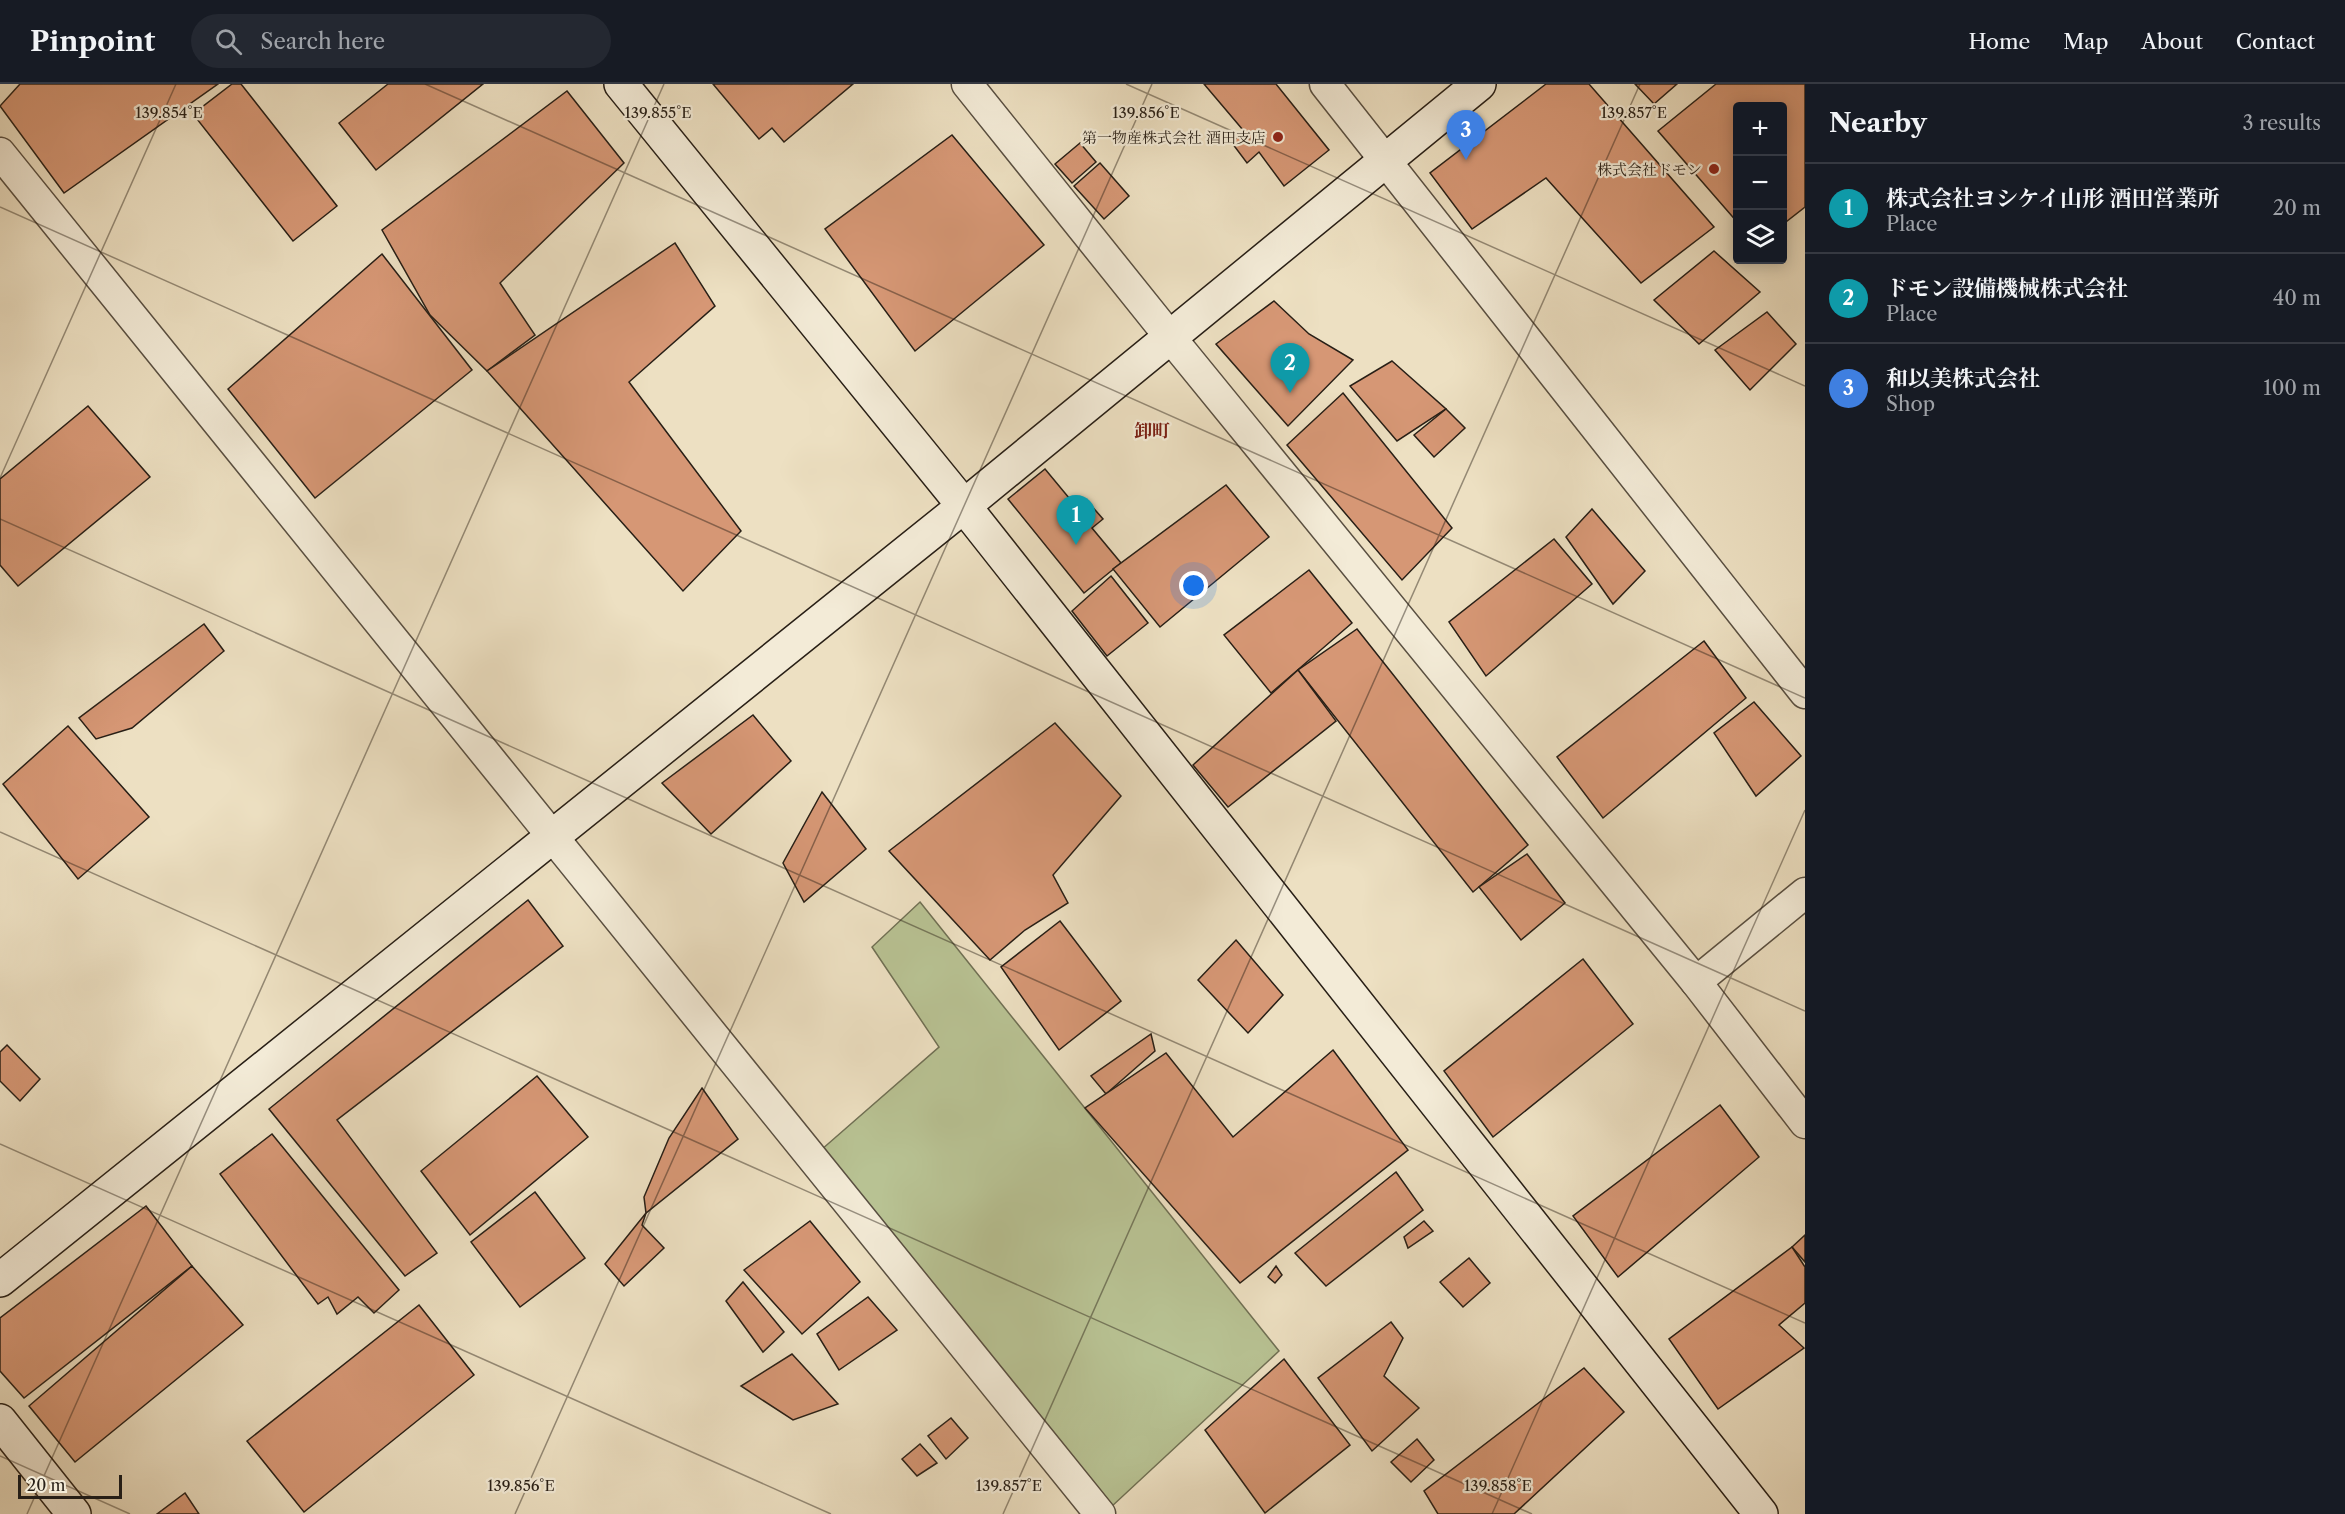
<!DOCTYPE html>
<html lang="en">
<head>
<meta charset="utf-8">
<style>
  :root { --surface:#171b24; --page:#242831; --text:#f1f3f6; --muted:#9ea1a6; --line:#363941; --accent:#c59692 }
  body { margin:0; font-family:"Libre Caslon Text","Noto Serif JP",serif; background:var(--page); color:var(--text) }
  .controls { position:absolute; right:18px; top:18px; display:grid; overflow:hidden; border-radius:6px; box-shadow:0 3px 15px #0003 }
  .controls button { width:54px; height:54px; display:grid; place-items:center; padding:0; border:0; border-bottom:2px solid var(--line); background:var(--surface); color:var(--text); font:30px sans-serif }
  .scale { position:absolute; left:18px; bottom:15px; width:104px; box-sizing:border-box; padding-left:6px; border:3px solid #281f16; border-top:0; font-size:16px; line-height:21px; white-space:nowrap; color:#281f16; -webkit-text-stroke:4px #f3ebd7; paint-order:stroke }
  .you { position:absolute; left:1194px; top:502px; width:21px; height:21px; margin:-15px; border:4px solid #fff; border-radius:50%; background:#1a73e8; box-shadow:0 0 0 9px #1a73e833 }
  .badge { display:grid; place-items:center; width:39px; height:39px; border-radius:50%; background:var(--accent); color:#fff; font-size:20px; font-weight:700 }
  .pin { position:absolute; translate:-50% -50px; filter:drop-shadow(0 2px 3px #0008) }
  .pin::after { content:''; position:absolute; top:32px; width:21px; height:18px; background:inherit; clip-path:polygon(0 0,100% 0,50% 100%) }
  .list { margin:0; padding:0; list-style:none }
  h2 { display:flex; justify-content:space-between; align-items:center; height:78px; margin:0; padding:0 24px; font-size:26px }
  h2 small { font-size:20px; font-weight:400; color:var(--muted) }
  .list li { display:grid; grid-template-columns:39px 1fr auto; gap:18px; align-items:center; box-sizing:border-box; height:90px; padding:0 24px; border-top:2px solid var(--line) }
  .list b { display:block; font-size:22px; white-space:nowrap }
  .list p { margin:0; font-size:20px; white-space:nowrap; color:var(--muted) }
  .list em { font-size:20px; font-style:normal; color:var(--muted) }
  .icon { flex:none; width:33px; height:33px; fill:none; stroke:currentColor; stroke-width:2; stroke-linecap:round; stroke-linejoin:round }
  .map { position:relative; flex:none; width:1805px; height:1430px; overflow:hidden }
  header { display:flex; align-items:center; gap:36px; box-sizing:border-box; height:84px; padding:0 30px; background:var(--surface); border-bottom:2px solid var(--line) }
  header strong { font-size:28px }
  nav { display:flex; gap:33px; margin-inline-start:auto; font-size:21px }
  .search { width:420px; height:54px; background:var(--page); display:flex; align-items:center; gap:15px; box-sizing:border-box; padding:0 21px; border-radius:33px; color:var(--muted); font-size:22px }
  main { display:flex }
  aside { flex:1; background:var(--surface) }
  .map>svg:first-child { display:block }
  .green { fill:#b8c293; stroke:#707054; stroke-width:1.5 }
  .building { fill:#d69775; stroke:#281f16; stroke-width:1.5 }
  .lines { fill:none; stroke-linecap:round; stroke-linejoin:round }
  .street-casing { stroke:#594f41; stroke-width:33 }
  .secondary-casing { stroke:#281f16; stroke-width:36 }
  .street { stroke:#f3ebd7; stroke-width:30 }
  .secondary { stroke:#f3ebd7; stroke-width:33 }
  .ticks { fill:none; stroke:#281f16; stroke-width:1.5; stroke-opacity:0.45 }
  .poi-dot { fill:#8f2418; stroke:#f3ebd7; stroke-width:2 }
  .labels { text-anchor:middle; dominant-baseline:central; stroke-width:4.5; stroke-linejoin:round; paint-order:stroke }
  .poi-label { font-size:15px; fill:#281f16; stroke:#f3ebd7; text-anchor:end }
  .quarter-label { font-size:18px; font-weight:bold; fill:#7a1f14; stroke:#f3ebd7 }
  .ticks-label { font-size:15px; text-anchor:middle; fill:#281f16; stroke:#f3ebd7; stroke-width:4.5; stroke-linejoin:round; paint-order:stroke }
</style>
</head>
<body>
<header>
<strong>Pinpoint</strong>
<div class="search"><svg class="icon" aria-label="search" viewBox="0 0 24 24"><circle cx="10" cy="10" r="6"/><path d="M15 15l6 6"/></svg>Search here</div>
<nav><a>Home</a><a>Map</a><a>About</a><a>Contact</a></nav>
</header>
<main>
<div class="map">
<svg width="1805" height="1430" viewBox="0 0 1805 1430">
  <rect width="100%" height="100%" fill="#ede0c2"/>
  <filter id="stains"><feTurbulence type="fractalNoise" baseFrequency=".00333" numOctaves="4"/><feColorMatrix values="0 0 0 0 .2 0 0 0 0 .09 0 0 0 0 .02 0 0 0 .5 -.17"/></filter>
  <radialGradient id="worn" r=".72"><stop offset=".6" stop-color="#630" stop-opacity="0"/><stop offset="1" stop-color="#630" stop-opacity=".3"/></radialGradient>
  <path class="green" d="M920,818L1279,1267L1110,1424L821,1066L939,963L872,863Z"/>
  <g class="building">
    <path d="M20,0H218L64,109L0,22Z"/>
    <path d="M232,0H241L337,122L293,157L193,30Z"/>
    <path d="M388,0H483L376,86L339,39Z"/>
    <path d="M713,0H853L784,58L772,44L759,55Z"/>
    <path d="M1204,0H1276L1329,66L1284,102L1259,68L1247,79L1232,59L1243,46Z"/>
    <path d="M1546,0H1589L1714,143L1641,199L1546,94L1472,145L1430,89Z"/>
    <path d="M1635,0H1677L1654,20Z"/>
    <path d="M1716,0H1805V123L1782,141V22H1738V139L1658,47Z"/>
    <path d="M567,7L624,79L500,199L535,251L487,287L430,231L382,146Z"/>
    <path d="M952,51L1044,161L915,267L825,145Z"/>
    <path d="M1080,59L1096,78L1072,99L1055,80Z"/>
    <path d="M1100,79L1129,112L1104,135L1074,102Z"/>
    <path d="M675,159L715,222L629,298L741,447L683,507L487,287Z"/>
    <path d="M1714,167L1760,208L1699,260L1654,216Z"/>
    <path d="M382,170L472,286L315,414L228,305Z"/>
    <path d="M1274,217L1309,250L1353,276L1288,342L1216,260Z"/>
    <path d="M1767,228L1796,260L1750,306L1715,266Z"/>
    <path d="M1392,277L1446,325L1397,357L1350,302Z"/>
    <path d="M1343,309L1452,444L1402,496L1287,361Z"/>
    <path d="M88,322L150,393L18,502L0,481V395Z"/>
    <path d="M1446,325L1465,344L1434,373L1414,351Z"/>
    <path d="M1045,385L1079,426L1089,419L1103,435L1092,444L1121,479L1084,509L1008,415Z"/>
    <path d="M1226,401L1269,453L1160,543L1113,485Z"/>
    <path d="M1592,425L1645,487L1613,520L1566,453Z"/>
    <path d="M1554,455L1592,500L1486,592L1449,538Z"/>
    <path d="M1309,486L1352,539L1271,609L1224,551Z"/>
    <path d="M1111,492L1148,539L1107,572L1072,527Z"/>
    <path d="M204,540L224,567L132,644L96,655L79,634Z"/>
    <path d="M1357,545L1528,761L1473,808L1298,586Z"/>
    <path d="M1704,557L1746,614L1603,734L1557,673Z"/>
    <path d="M1298,586L1336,637L1228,723L1193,681Z"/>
    <path d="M1754,618L1801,672L1756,712L1714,649Z"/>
    <path d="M753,631L791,677L711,750L662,699Z"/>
    <path d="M1055,639L1121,712L1053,791L1068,819L1025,846L990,876L889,767Z"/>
    <path d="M68,642L149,733L78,795L3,700Z"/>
    <path d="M822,708L866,765L804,818L783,779Z"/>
    <path d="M1527,770L1565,819L1521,856L1479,803Z"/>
    <path d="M528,816L563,862L337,1036L437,1169L405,1192L269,1025Z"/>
    <path d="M1060,837L1121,917L1059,966L1001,883Z"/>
    <path d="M1236,856L1283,911L1248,949L1198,896Z"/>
    <path d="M1583,875L1633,940L1493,1053L1444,987Z"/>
    <path d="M1151,950L1155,967L1106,1010L1091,992Z"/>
    <path d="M7,961L40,995L20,1017L0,997V968Z"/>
    <path d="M1333,966L1408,1066L1240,1199L1085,1024L1166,969L1233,1053Z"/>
    <path d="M537,992L588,1053L470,1151L421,1087Z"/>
    <path d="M702,1004L738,1055L646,1129L644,1113L669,1054Z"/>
    <path d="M1720,1021L1759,1073L1618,1193L1573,1132Z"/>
    <path d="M272,1050L399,1206L374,1229L358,1213L337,1230L328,1213L318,1220L220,1090Z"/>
    <path d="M1396,1088L1423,1126L1326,1202L1295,1169Z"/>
    <path d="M535,1108L585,1174L520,1223L471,1158Z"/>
    <path d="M146,1122L192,1182L24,1314L0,1287V1234Z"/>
    <path d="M646,1129L642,1141L664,1164L624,1202L605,1180Z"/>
    <path d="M810,1137L860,1198L802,1250L744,1186Z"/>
    <path d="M1424,1137L1433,1147L1408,1164L1404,1153Z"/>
    <path d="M1805,1151V1178L1792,1163Z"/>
    <path d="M1792,1163L1805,1183V1219L1779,1241L1804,1264L1718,1325L1669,1255Z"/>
    <path d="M1469,1174L1490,1199L1463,1223L1440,1198Z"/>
    <path d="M192,1182L243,1241L75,1378L29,1322Z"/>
    <path d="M1276,1182L1282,1191L1275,1199L1268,1193Z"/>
    <path d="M743,1198L784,1248L763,1268L726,1217Z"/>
    <path d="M868,1213L897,1246L839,1286L817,1250Z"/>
    <path d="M419,1221L474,1291L304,1428L247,1357Z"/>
    <path d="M1391,1238L1403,1254L1384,1292L1419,1324L1372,1367L1318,1294Z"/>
    <path d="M792,1270L838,1320L793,1336L741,1302Z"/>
    <path d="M1284,1275L1350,1361L1265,1429L1205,1346Z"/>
    <path d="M1584,1284L1624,1328L1514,1430H1438L1424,1407Z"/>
    <path d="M951,1334L968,1354L946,1375L928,1352Z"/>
    <path d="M1417,1355L1434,1376L1411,1398L1391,1378Z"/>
    <path d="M920,1360L937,1379L917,1392L902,1375Z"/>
    <path d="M185,1409L199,1430H157Z"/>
  </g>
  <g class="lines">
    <g class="street-casing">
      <g id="street">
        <path d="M967,0L1170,253L1696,898L1805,1039"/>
        <path d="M1325,0L1805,609"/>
        <path d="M0,69L1100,1430"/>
        <path d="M1696,898L1805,809"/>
      </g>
    </g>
    <g class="secondary-casing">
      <g id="secondary">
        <path d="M621,0L964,422L1761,1430"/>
        <path d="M0,1196L964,422L1479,0"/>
        <path d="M0,1337L74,1430"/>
      </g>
    </g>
    <use href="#street" class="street"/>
    <use href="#secondary" class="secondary"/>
  </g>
  <path class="ticks" d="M425,0L1805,614M1126,0L1805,302M0,123L1805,927M0,394L176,0M0,435L1805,1239M0,748L1532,1430M0,1060L831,1430M0,1372L130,1430M27,1430L664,0M515,1430L1152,0M1003,1430L1640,0M1492,1430L1805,726"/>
  <g class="poi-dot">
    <circle cx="1278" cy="53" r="6"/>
    <circle cx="1714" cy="85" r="6"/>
  </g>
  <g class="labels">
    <g class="poi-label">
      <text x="1266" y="53">第一物産株式会社 酒田支店</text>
      <text x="1702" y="85">株式会社ドモン</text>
    </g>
    <g class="quarter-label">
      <text x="1152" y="347">卸町</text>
    </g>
  </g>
  <g class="ticks-label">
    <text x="169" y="34">139.854°E</text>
    <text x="658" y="34">139.855°E</text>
    <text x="1146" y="34">139.856°E</text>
    <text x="1634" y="34">139.857°E</text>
    <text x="521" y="1407">139.856°E</text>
    <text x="1009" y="1407">139.857°E</text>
    <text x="1498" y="1407">139.858°E</text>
  </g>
  <rect width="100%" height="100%" filter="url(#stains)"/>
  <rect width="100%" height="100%" fill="url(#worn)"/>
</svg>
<div class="controls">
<button>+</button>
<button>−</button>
<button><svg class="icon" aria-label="layers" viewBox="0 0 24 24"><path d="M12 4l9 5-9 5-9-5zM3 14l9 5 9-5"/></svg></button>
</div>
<div class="scale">20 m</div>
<div class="you"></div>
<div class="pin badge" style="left:1076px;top:461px;background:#0f9aa8">1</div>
<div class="pin badge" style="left:1290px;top:309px;background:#0f9aa8">2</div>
<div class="pin badge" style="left:1466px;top:76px;background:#3f7fe0">3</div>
</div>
<aside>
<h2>Nearby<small>3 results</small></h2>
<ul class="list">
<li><span class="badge" style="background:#0f9aa8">1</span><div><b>株式会社ヨシケイ山形 酒田営業所</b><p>Place</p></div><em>20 m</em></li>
<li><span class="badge" style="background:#0f9aa8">2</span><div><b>ドモン設備機械株式会社</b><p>Place</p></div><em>40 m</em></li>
<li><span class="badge" style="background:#3f7fe0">3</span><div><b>和以美株式会社</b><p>Shop</p></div><em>100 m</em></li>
</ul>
</aside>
</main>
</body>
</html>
